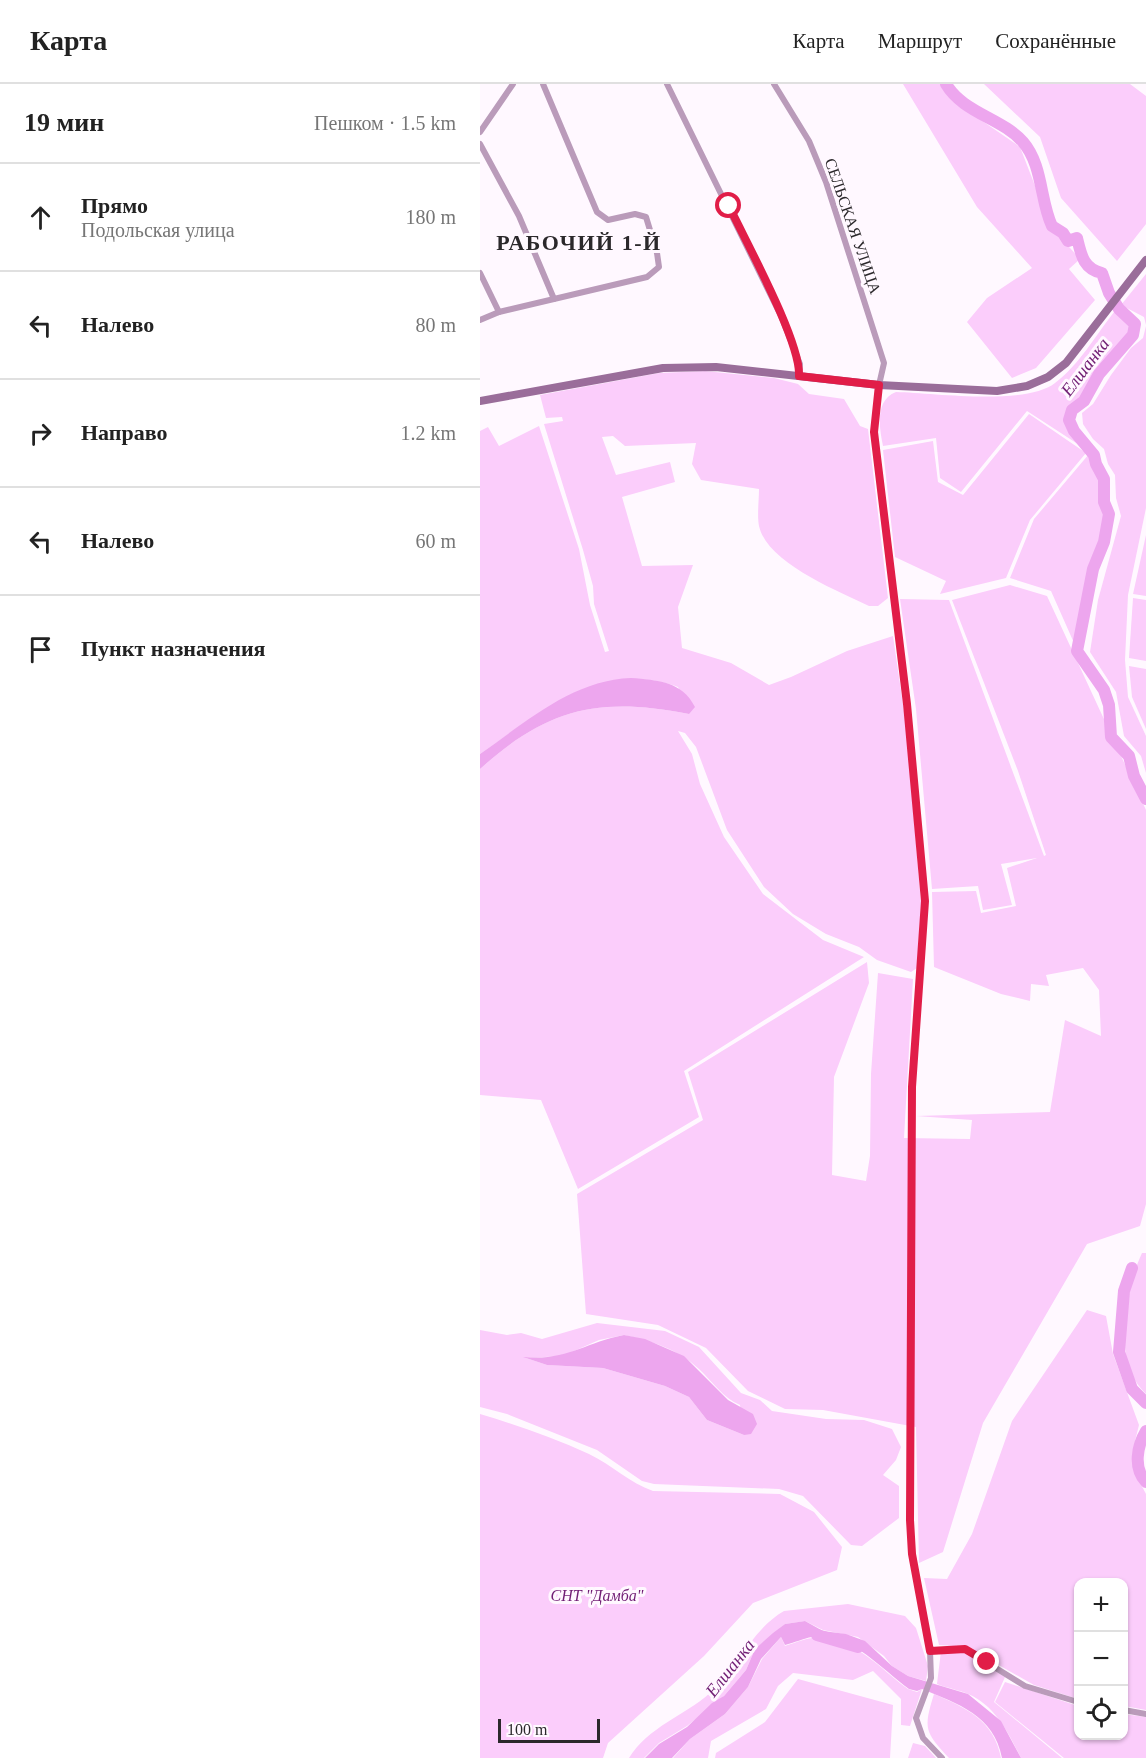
<!DOCTYPE html>
<html lang="ru">
<head>
<meta charset="utf-8">
<style>
  :root { --surface:#fff; --page:#f6f6f6; --text:#222; --muted:#767676; --line:#e0e0e0 }
  body { margin:0; font-family:"Times New Roman",serif; background:var(--page); color:var(--text) }
  .controls { position:absolute; right:18px; bottom:18px; display:grid; overflow:hidden; border-radius:12px; box-shadow:0 2px 4px #0004 }
  .controls button { width:54px; height:54px; display:grid; place-items:center; padding:0; border:0; border-bottom:2px solid var(--line); background:var(--surface); color:var(--text); font:30px sans-serif }
  .scale { position:absolute; left:18px; bottom:15px; width:102px; box-sizing:border-box; padding-left:6px; border:3px solid #2b282b; border-top:0; font-size:16px; line-height:21px; white-space:nowrap; color:#2b282b; -webkit-text-stroke:4px #fff8ff; paint-order:stroke }
  .stop { position:absolute; width:18px; height:18px; margin:-14px; border:4px solid #e11d48; border-radius:50%; background:#fff }
  .stop.end { background:#e11d48; border-color:#fff; box-shadow:0 2px 6px #0008 }
  .list { margin:0; padding:0; list-style:none }
  h2 { display:flex; justify-content:space-between; align-items:center; height:78px; margin:0; padding:0 24px; font-size:26px }
  h2 small { font-size:20px; font-weight:400; color:var(--muted) }
  .list li { display:grid; grid-template-columns:39px 1fr auto; gap:18px; align-items:center; box-sizing:border-box; height:108px; padding:0 24px; border-top:2px solid var(--line) }
  .list b { display:block; font-size:22px; white-space:nowrap }
  .list p { margin:0; font-size:20px; white-space:nowrap; color:var(--muted) }
  .list em { font-size:20px; font-style:normal; color:var(--muted) }
  .icon { flex:none; width:33px; height:33px; fill:none; stroke:currentColor; stroke-width:2; stroke-linecap:round; stroke-linejoin:round }
  .map { position:relative; flex:none; width:666px; height:1674px; overflow:hidden }
  header { display:flex; align-items:center; gap:36px; box-sizing:border-box; height:84px; padding:0 30px; background:var(--surface); border-bottom:2px solid var(--line) }
  header strong { font-size:28px }
  nav { display:flex; gap:33px; margin-inline-start:auto; font-size:21px }
  main { display:flex }
  aside { flex:1; background:var(--surface) }
  .map>svg:first-child { display:block }
  .green { fill:#fbcdfb; fill-rule:evenodd }
  .water { fill:#eda6ee }
  .lines { fill:none; stroke-linecap:round; stroke-linejoin:round }
  .river { stroke:#eda6ee; stroke-width:12 }
  .street { stroke:#ba9bba; stroke-width:6 }
  .secondary { stroke:#9a6d9a; stroke-width:8 }
  .route { stroke:#e11d48; stroke-width:8 }
  .labels { text-anchor:middle; dominant-baseline:central; stroke-width:6; stroke-linejoin:round; paint-order:stroke }
  .street-label { font-size:16px; fill:#2b282b; stroke:#fff8ff }
  .park-label { font-size:16px; font-style:italic; fill:#711e75; stroke:#fff8ff }
  .water-label { font-size:18px; font-style:italic; fill:#711e74; stroke:#fff8ff }
  .district-label { font-size:22px; font-weight:bold; letter-spacing:1.5px; fill:#2b282b; stroke:#fff8ff }
</style>
</head>
<body>
<header>
<strong>Карта</strong>
<nav><a>Карта</a><a>Маршрут</a><a>Сохранённые</a></nav>
</header>
<main>
<aside>
<h2>19 мин<small>Пешком · 1.5 km</small></h2>
<ul class="list">
<li><svg class="icon" aria-label="ahead" viewBox="0 0 24 24"><path d="M12 20V5M6 11l6-6 6 6"/></svg><div><b>Прямо</b><p>Подольская улица</p></div><em>180 m</em></li>
<li><svg class="icon" aria-label="left" viewBox="0 0 24 24"><path d="M17 20v-9H6M10 6l-5 5 5 5"/></svg><div><b>Налево</b></div><em>80 m</em></li>
<li><svg class="icon" aria-label="right" viewBox="0 0 24 24"><path d="M7 20v-9h11M14 6l5 5-5 5"/></svg><div><b>Направо</b></div><em>1.2 km</em></li>
<li><svg class="icon" aria-label="left" viewBox="0 0 24 24"><path d="M17 20v-9H6M10 6l-5 5 5 5"/></svg><div><b>Налево</b></div><em>60 m</em></li>
<li><svg class="icon" aria-label="arrive" viewBox="0 0 24 24"><path d="M6 21V4h12l-3 4 3 4H6"/></svg><div><b>Пункт назначения</b></div></li>
</ul>
</aside>
<div class="map">
<svg width="666" height="1674" viewBox="0 0 666 1674">
  <rect width="100%" height="100%" fill="#fff8ff"/>
  <g class="green">
    <path d="M423,0H466L482,23L540,63L571,143L600,175L589,185L615,216L556,284L532,294L487,238L507,214L552,184L497,123Z"/>
    <path d="M504,0H650L666,12V140L637,177L581,114L560,53Z"/>
    <path d="M666,190V241L664,233L641,221Z"/>
    <path d="M634,228L659,240V247L625,285L608,315L598,322L593,332L599,348L612,365L607,366L547,327L481,408L460,394L456,354L403,362C399,343 395,316 416,308C454,309 546,322 575,299C599,281 616,251 634,228Z"/>
    <path d="M666,242V424L648,511L645,576L648,613L666,652V689L661,672L644,652L636,608L610,568L618,516L641,432L636,414L635,391L628,380L624,365L613,355L603,340L602,329L613,320L631,291L651,264L663,254Z"/>
    <path d="M225,287L294,294L318,300L329,310L364,315L380,342L388,345L408,514L398,522H389C358,507 287,479 279,442C277,431 279,416 279,405L221,396L212,380L216,359L145,362L133,352L122,353L136,391L190,378L195,398L142,413L162,482L213,481L198,523L202,564L251,579L289,601L311,593L367,567L413,552L426,641L441,819L437,884L431,888L397,876L379,863L346,850L313,830L284,803L247,746L216,663L205,649L198,647L212,670L220,700L244,753L283,810L343,856L384,873L204,987L219,1033L98,1105L61,1016L0,1011V685C69,623 120,613 209,630L198,603C123,575 58,630 0,670V347L8,343L19,362L59,342L99,465L110,521L125,568L129,567L114,520L113,502L103,466L64,340L83,337L82,333L66,334L60,311L179,289Z"/>
    <path d="M549,330L606,369L550,436L526,494L460,510L466,497L415,473L403,366L453,357L458,398L483,411Z"/>
    <path d="M616,367L624,391L632,432L598,568L571,507L530,494L554,435L609,370Z"/>
    <path d="M666,451V512L653,510Z"/>
    <path d="M530,501L567,512L666,726V1120L660,1142L607,1160L503,1339L463,1468L439,1479L436,1343L343,1326L305,1325L268,1307L226,1264L178,1241L106,1230L97,1110L223,1036L208,988L387,878L389,899L354,993L352,1091L386,1097L390,1072L391,990L398,889L433,895L424,1054L490,1055L492,1036L436,1032L570,1028L585,936L621,952L619,906L603,884L566,891L569,902L551,900L550,917L521,910L454,883L452,808L496,807L501,829L536,822L527,784L557,774L521,780L532,821L503,826L498,802L452,805L436,625L420,515L469,516L564,772L566,771L538,687L472,516Z"/>
    <path d="M653,514L666,516V577L649,574Z"/>
    <path d="M649,582L666,585V645L652,613Z"/>
    <path d="M662,1169H666V1310C643,1286 644,1268 646,1237C648,1211 651,1193 662,1169Z"/>
    <path d="M607,1226L626,1232L633,1270L659,1341L654,1361L657,1393L666,1410V1626L644,1622V1498H598V1615L554,1601L487,1563L459,1561L444,1494L467,1495L492,1450L532,1337Z"/>
    <path d="M117,1239L185,1247L219,1263L261,1309L280,1316L292,1327L346,1335L384,1336L412,1345L421,1363L416,1376L403,1391L419,1402V1434L382,1462L371,1461L323,1412L299,1405L174,1400L162,1397L117,1366L27,1330L0,1323V1246L27,1251L41,1249L62,1255ZM144,1251C171,1257 198,1265 219,1285C233,1298 243,1314 260,1321L264,1351L227,1336L209,1313L185,1302L123,1284L67,1281L46,1274L83,1272L119,1256Z"/>
    <path d="M0,1330C37,1341 74,1354 109,1370C132,1381 150,1399 173,1407L300,1410L334,1428L362,1463L357,1486L273,1519L224,1572L128,1659L123,1674H0Z"/>
    <path d="M368,1520L425,1532L436,1544L448,1582L446,1597L428,1592L412,1582L404,1572L378,1553L343,1546L325,1537L305,1540L275,1565L266,1586L244,1612L207,1642L179,1659L164,1674H149C168,1643 204,1632 230,1609C258,1584 271,1546 304,1527Z"/>
    <path d="M301,1553L305,1562C314,1559 324,1555 332,1554C372,1550 399,1584 428,1605L437,1608L442,1605L430,1642L421,1641V1615L393,1587L373,1596L313,1589L298,1602L286,1625L231,1657L228,1674H193L210,1655L245,1630L268,1603L282,1575Z"/>
    <path d="M461,1567L485,1569L525,1593L514,1618L582,1674H541C529,1650 515,1621 488,1610C479,1606 467,1604 457,1600Z"/>
    <path d="M318,1595L413,1621L410,1674H235L236,1669L285,1638Z"/>
    <path d="M525,1598L598,1622V1652H644V1630L666,1633V1674H584L515,1618Z"/>
    <path d="M454,1610C486,1624 514,1636 521,1674H469C445,1648 443,1645 454,1610Z"/>
    <path d="M433,1659L445,1662L456,1674H428Z"/>
  </g>
  <g class="water">
    <path d="M151,594C177,596 202,597 215,623L209,630C120,613 69,623 0,685V670C46,638 93,596 151,594Z"/>
    <path d="M144,1251L165,1255L204,1272L248,1316L273,1330L277,1340L271,1350L264,1351L227,1336L209,1313L185,1302L123,1284L67,1281L43,1273C88,1277 103,1259 144,1251Z"/>
    <path d="M325,1537L343,1547L366,1550L385,1557L412,1582L428,1592L488,1610L521,1637L541,1674H522C514,1631 478,1620 442,1605L437,1607L429,1605C399,1583 372,1549 332,1553C324,1554 314,1559 305,1561L301,1553L281,1575L268,1603L245,1630L210,1655L192,1674H165L179,1660L207,1643L232,1619L244,1612L266,1586L275,1565L293,1549L305,1540Z"/>
  </g>
  <g class="lines">
    <g class="river">
      <path d="M466,0C483,29 522,34 543,58C563,81 560,117 572,142L583,149L588,157L597,154C601,170 603,185 622,189L629,209L639,225L655,240L653,251L619,290L604,317L592,326L589,336L594,347L614,371L616,380L624,395V418L629,430L624,458L613,485L597,567L624,606L629,621L631,653L649,672L654,692L666,715"/>
      <path d="M652,1184L644,1207L639,1268L652,1305L666,1319"/>
      <path d="M666,1347C657,1362 653,1384 666,1398"/>
      <path d="M337,1551L378,1563"/>
    </g>
    <g class="street">
      <path d="M187,0L301,232L320,280L319,292"/>
      <path d="M294,0L329,57L346,98L404,279L399,301L394,348L427,620L445,817L432,1003L430,1436L432,1470L450,1567L451,1594L436,1634L443,1654L462,1674"/>
      <path d="M0,48L33,0"/>
      <path d="M0,60L39,132L74,215"/>
      <path d="M0,189L19,228"/>
      <path d="M0,236L19,228L167,193L179,183L177,169L166,133L155,130L128,136L117,128L63,0"/>
      <path d="M450,1567L485,1565L545,1602L598,1618"/>
      <path d="M644,1626L666,1630"/>
    </g>
    <path class="secondary" d="M0,317L183,284L236,283L399,301L517,307L547,302L568,293L586,279L666,176"/>
  </g>
  <g class="lines">
    <path class="route" d="M249,122C266,158 321,258 319,292L399,301L394,348L427,620L445,817L432,1003L430,1436L432,1470L450,1567L485,1565L507,1578"/>
  </g>
  <g class="labels">
    <g class="street-label">
      <text transform="translate(373 142) rotate(71)">СЕЛЬСКАЯ УЛИЦА</text>
    </g>
    <g class="park-label">
      <text x="117" y="1511">СНТ "Дамба"</text>
    </g>
    <g class="water-label">
      <text transform="translate(605 283) rotate(-53)">Елшанка</text>
      <text transform="translate(250 1584) rotate(-52)">Елшанка</text>
    </g>
    <g class="district-label">
      <text x="99" y="158">РАБОЧИЙ 1‑Й</text>
    </g>
  </g>
</svg>
<div class="controls">
<button>+</button>
<button>−</button>
<button><svg class="icon" aria-label="locate" viewBox="0 0 24 24"><circle cx="12" cy="12" r="6"/><path d="M12 2v4M12 18v4M2 12h4M18 12h4"/></svg></button>
</div>
<div class="scale">100 m</div>
<div class="stop" style="left:249px;top:122px"></div>
<div class="stop end" style="left:507px;top:1578px"></div>
</div>
</main>
</body>
</html>
